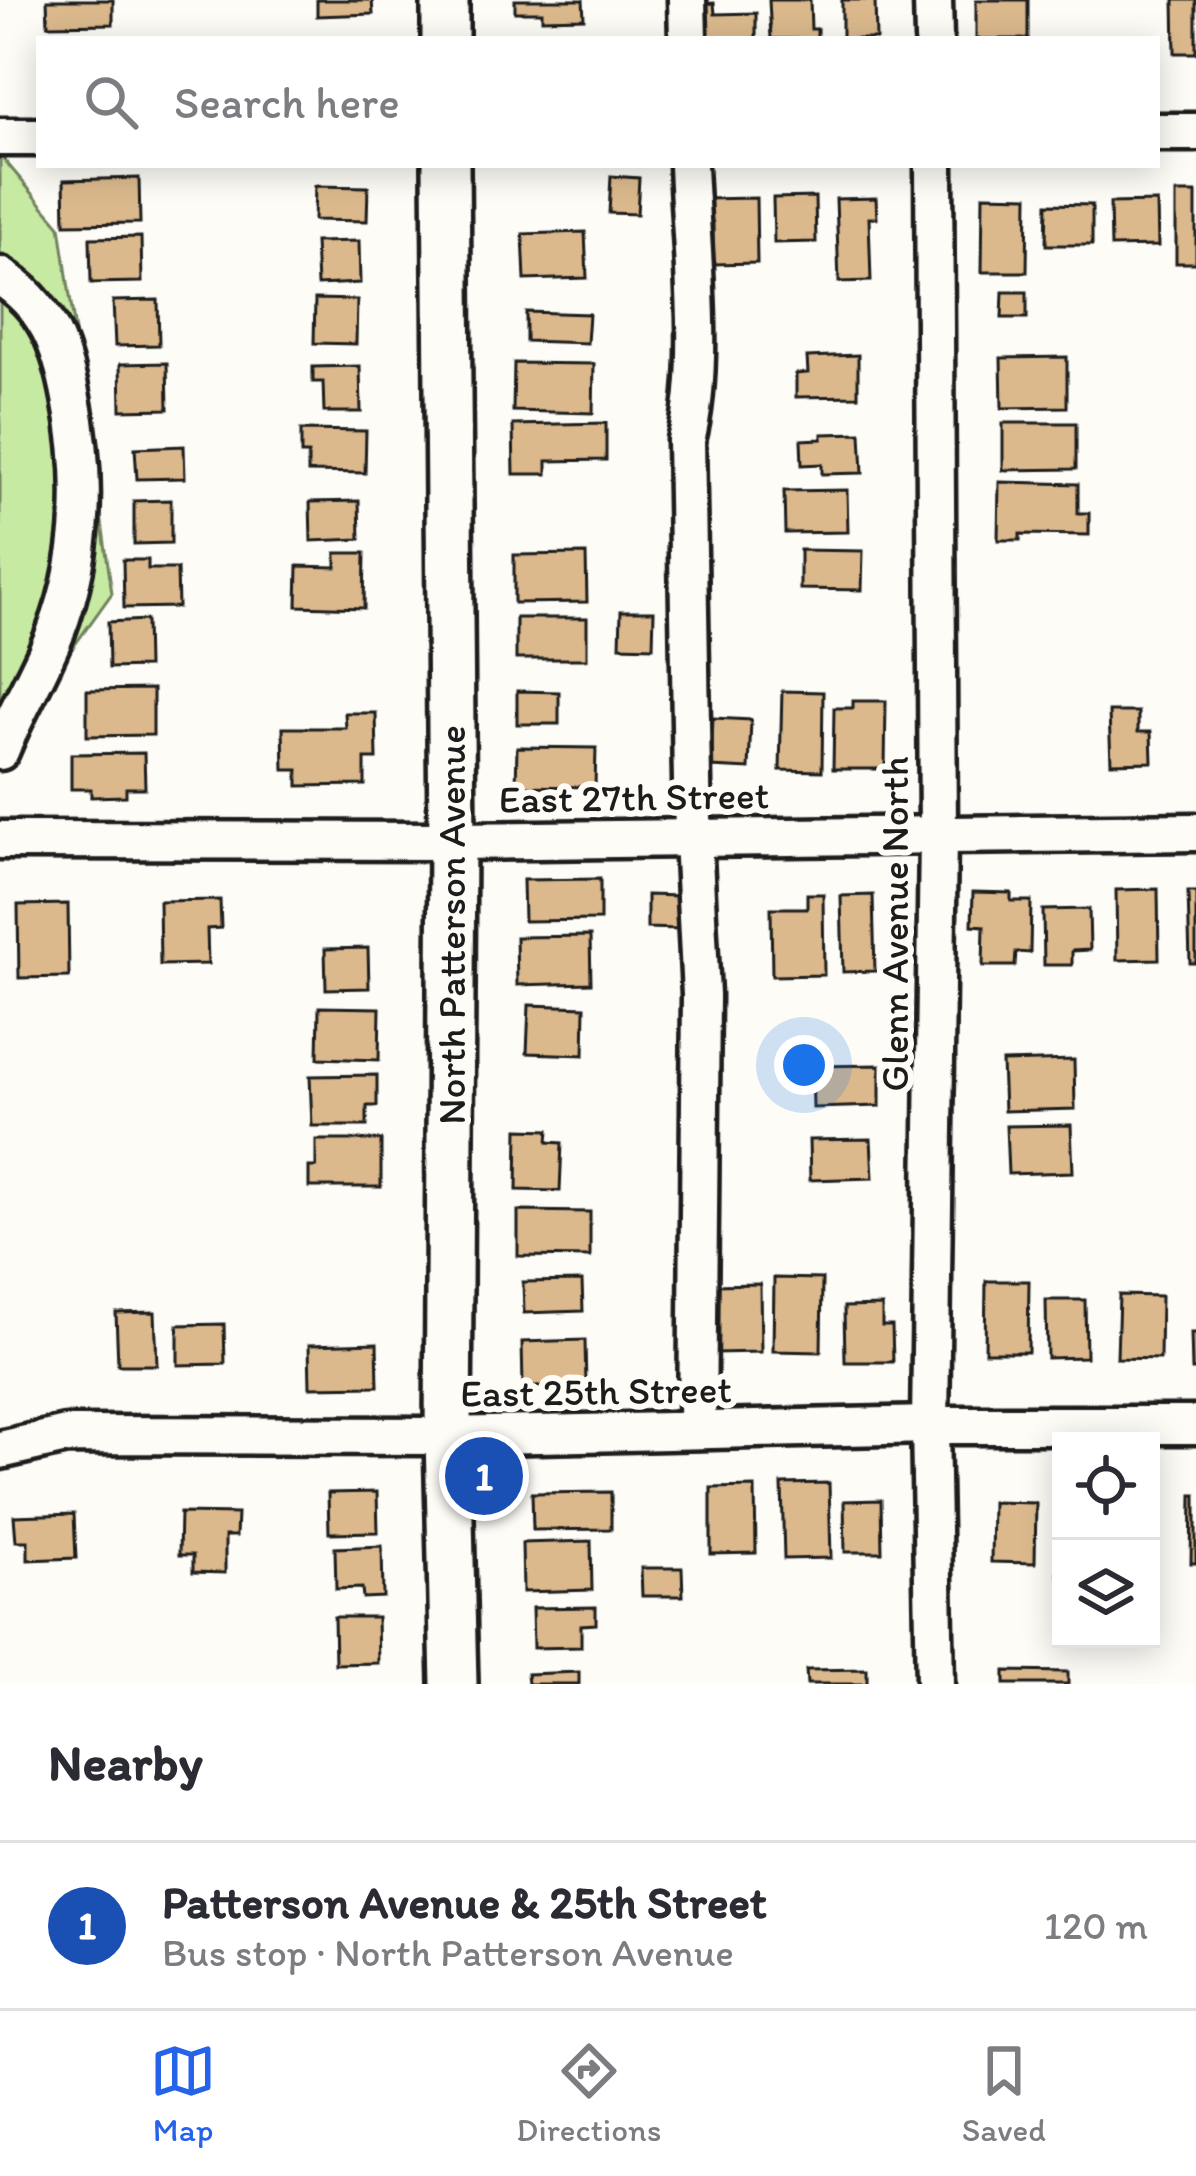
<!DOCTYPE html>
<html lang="en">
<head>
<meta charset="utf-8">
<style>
  :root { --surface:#fff; --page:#f2f2f3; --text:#2b2b33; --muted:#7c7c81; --line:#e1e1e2; --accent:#2563eb }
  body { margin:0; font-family:Itim,sans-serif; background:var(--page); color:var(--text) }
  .controls { position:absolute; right:36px; bottom:36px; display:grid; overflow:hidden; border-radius:0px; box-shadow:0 6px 30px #0003 }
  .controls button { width:108px; height:108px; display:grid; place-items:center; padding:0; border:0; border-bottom:3px solid var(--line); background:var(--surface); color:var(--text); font:60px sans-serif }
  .you { position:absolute; left:804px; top:1065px; width:42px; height:42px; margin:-30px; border:9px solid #fff; border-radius:50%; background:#1a73e8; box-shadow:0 0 0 18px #1a73e833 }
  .badge { display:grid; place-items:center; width:78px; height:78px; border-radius:50%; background:var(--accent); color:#fff; font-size:39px; font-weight:700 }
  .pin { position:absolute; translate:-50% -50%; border:6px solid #fff; box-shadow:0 3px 12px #0006 }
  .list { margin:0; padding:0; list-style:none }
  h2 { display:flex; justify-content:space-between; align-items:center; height:156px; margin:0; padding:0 48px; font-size:51px }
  h2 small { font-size:39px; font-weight:400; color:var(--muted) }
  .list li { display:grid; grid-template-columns:78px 1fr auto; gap:36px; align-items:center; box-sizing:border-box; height:168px; padding:0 48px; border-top:3px solid var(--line) }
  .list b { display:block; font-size:45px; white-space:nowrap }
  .list p { margin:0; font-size:39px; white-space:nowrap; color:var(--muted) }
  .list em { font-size:39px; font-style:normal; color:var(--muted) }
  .icon { flex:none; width:66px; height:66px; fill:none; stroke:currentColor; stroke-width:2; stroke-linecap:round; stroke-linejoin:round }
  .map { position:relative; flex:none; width:1196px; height:1684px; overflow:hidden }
  .search { position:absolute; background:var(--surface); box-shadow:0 6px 30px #0003; left:36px; right:36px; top:36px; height:132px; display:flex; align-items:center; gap:30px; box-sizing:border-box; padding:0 42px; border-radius:0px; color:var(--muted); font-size:45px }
  .sheet { height:324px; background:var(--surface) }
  nav { display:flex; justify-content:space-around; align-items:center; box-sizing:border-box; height:168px; border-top:3px solid var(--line); background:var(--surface); font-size:33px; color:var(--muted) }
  nav a { display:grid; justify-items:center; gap:6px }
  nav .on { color:var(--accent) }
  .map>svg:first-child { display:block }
  .green { fill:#c7eaa3; stroke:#728360; stroke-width:3 }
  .building { fill:#dbb98d; stroke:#1c1c1c; stroke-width:3 }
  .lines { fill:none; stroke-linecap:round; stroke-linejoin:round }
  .minor-casing { stroke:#1c1c1c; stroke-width:45 }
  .major-casing { stroke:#1c1c1c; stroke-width:54 }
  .minor { stroke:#fdfcf7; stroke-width:36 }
  .major { stroke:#fdfcf7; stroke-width:45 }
  .labels { text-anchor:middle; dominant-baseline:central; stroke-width:12; stroke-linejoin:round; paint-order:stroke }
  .street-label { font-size:39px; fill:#1c1c1c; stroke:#fdfcf7 }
</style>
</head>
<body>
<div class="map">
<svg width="1196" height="1684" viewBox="0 0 1196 1684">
  <rect width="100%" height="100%" fill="#fdfcf7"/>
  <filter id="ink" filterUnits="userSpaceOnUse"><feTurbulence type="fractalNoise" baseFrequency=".00833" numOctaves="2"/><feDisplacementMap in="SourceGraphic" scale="24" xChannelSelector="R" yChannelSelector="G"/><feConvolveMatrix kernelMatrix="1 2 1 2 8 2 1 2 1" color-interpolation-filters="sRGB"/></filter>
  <g filter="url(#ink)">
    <path class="green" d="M0,155L60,226L112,593L0,749Z"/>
    <g class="building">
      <path d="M47,0H113V24L48,25Z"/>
      <path d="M317,0H372L373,14L317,16Z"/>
      <path d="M515,0H583L584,18L542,19V12H515Z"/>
      <path d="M769,0H810L811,29H817V39H771Z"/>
      <path d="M842,0H875L876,39H842Z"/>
      <rect x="976" y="0" width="52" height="39"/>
      <path d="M1174,0H1196V53H1175Z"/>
      <path d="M714,3L715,14L756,13V39H702L700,4Z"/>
      <path d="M611,176L639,178L637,214L609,213Z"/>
      <path d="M139,178L140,223L65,224L64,180Z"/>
      <path d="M315,186L368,187L367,221L314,220Z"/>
      <rect x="1176" y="193" width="20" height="70"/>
      <path d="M983,195L1028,196L1027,272H982Z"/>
      <path d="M815,197L816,242L774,243L773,198Z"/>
      <path d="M756,198L757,263L713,264V223H703V199Z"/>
      <path d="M876,198L877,218H869L871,281L839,282L836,199Z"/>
      <path d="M1157,202L1158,246L1111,247L1110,203Z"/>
      <path d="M1047,204L1092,205V245H1046Z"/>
      <path d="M585,232L587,278L525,280L523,234Z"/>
      <path d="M141,237L142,282L91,283L90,238Z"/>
      <path d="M359,241L360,283L317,285L315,242Z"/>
      <path d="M1003,292H1027V318H1002Z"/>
      <path d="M315,299L357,300L356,344L314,343Z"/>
      <path d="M158,300L159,345L115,346L113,301Z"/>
      <path d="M526,312L589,314L587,343L526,341Z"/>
      <path d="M858,355V396L796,397V374L808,373L807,357Z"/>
      <path d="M1067,357V407L1002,408L1001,358Z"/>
      <path d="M167,363L168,409L121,410L120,364Z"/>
      <path d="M514,363L594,364L593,413L513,411Z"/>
      <path d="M360,366L361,412H324L323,382H313V367Z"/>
      <path d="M606,423V460L547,461V474H514L513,425Z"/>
      <path d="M1003,423H1076V469L1003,470Z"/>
      <path d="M301,430L366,431L365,473L308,472V454H301Z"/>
      <path d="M861,433L863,473L822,474V464L802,465L801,440L822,439V434Z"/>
      <path d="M184,446L185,478L137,479L135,448Z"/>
      <path d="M999,482L1078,484V513H1089V535L1020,534V540H998Z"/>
      <path d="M847,490L848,532L785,533L784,491Z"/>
      <path d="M171,500V543L134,544V501Z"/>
      <path d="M359,501L360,539L311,541L310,502Z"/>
      <path d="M800,550L863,551L862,590L800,589Z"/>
      <path d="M336,553H365L364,608L297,606L298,566L336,567Z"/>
      <path d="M586,554L587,602L514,603V555Z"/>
      <path d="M123,560H148V569H177L178,607L124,608Z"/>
      <path d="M621,611H654L653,647L620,646Z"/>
      <rect x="516" y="618" width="71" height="41"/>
      <path d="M146,620L147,667L109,668L108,622Z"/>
      <path d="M153,689V735L87,736V690Z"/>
      <path d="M517,691L559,692V724H517Z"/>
      <path d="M782,691L823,692L822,771L780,770Z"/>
      <path d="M853,701H886L885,769H833L834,708H853Z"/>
      <path d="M1109,712H1138V732H1151L1152,762L1111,763Z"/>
      <path d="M345,713H376L377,759H365V785L298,786V770H284L283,728H346Z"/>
      <path d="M713,718L751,720L749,769L711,767Z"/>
      <path d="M517,747L596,748L595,787L516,786Z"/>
      <path d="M144,753L145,788H126V796L91,797V789H71V754Z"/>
      <path d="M600,879V920L524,921L523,880Z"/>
      <path d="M1158,889L1159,959L1117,960L1116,890Z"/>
      <path d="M973,892L1011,893V901H1031L1030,953L1016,952L1015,966H983L984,926L972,925Z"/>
      <path d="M1188,892H1196V963H1190Z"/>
      <path d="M807,894H823L824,975L772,976L771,908H807Z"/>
      <path d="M647,895L679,896V929L647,928Z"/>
      <path d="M873,895L875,971L843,972L841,896Z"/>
      <path d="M220,900L221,928L207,929L208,964L160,965L159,901Z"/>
      <path d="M68,904L69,977L19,978L18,905Z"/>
      <path d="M1089,909L1090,950L1072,951V965H1044L1043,910Z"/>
      <path d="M590,936L591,983L517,985L516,937Z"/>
      <path d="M368,948L369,988L326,989L325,949Z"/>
      <path d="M529,1005L585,1007L584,1055L527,1053Z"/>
      <path d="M319,1007L380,1008L379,1060L318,1058Z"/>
      <path d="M1074,1060L1075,1109L1004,1111L1002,1062Z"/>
      <path d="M880,1065V1106L813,1108L812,1066Z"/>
      <path d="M377,1075V1106H367V1126H312L310,1076Z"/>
      <path d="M1071,1125L1073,1172L1008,1174L1006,1126Z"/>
      <path d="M518,1129L549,1130L548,1142L562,1143L560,1191L517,1190Z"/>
      <path d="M871,1139L873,1178L810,1180L809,1140Z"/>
      <path d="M316,1140H381V1187H309V1167H316Z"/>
      <path d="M518,1211L590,1212V1257L518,1256Z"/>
      <path d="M774,1278L822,1279L821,1352L773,1351Z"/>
      <path d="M582,1281L583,1311L524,1313L523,1282Z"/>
      <path d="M986,1281H1029L1028,1352H985Z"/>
      <path d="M760,1284L761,1352L715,1353L713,1285Z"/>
      <path d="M1119,1295L1161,1296L1160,1359L1117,1358Z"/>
      <path d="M1046,1300H1085L1086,1357L1047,1358Z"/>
      <path d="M882,1306V1326H892L893,1362H845L844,1307Z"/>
      <path d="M155,1312L157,1365H118L116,1313Z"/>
      <path d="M224,1324L225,1364L178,1365V1325Z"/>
      <path d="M1191,1333H1196V1370H1192Z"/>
      <path d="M585,1340L586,1386L523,1387L522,1342Z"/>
      <path d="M377,1343L378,1386L310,1387L309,1345Z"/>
      <path d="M829,1483L831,1558L784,1559L782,1484Z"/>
      <path d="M755,1487L756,1553L711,1554V1488Z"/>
      <path d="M377,1492L378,1532L329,1533L328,1493Z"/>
      <path d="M611,1492V1529L533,1530L532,1493Z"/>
      <path d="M1192,1495H1196V1563H1191Z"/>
      <path d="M1060,1496H1061V1575H1058Z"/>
      <path d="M881,1500L882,1552H845L844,1501Z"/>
      <path d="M992,1502L1036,1503L1035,1563L991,1562Z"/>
      <path d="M180,1513L237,1514L236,1536H225V1573L193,1572V1555H179Z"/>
      <path d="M74,1514L76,1558L28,1560V1541H16L14,1516Z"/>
      <path d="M591,1541L592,1590L523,1592L522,1543Z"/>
      <path d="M382,1546L383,1597L363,1598L362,1588L336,1589L335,1548Z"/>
      <path d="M641,1568H682L683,1596H642Z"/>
      <path d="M596,1607V1624L581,1625V1647L533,1648L532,1608Z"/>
      <path d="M334,1617H377L378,1663L335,1664Z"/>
      <path d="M867,1669V1684H807L806,1670Z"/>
      <path d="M1005,1671L1068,1672V1684H1005Z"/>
      <path d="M579,1672V1684H528L527,1674Z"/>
    </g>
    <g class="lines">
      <g class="minor-casing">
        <g id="minor">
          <path d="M687,0L688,39"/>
          <path d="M933,0L934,39"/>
          <path d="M1157,132H1196"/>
          <path d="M0,137H39"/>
          <path d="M688,165C691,244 706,367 686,440L693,838L701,995L697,1430"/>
          <path d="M934,165L938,836L930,1425L935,1684"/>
          <path d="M0,276C47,306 61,345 71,398C87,478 85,557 55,634C39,674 16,711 0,751"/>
          <path d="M0,840L452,841L1196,832"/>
          <path d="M0,1450L66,1435L448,1436L930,1425H1196"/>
        </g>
      </g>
      <g class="major-casing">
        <g id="major">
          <path d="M445,0V39"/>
          <path d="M446,165L452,841L448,1436L454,1684"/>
        </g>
      </g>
      <use href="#minor" class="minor"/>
      <use href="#major" class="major"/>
    </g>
  </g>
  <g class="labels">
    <g class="street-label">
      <text transform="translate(634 797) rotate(-1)">East 27th Street</text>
      <text transform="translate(894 924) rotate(-90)">Glenn Avenue North</text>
      <text transform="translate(451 925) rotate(-90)">North Patterson Avenue</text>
      <text transform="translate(596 1391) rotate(-1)">East 25th Street</text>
    </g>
  </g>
</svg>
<div class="controls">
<button><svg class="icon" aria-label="locate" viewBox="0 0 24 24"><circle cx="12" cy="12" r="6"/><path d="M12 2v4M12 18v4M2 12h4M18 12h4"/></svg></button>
<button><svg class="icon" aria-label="layers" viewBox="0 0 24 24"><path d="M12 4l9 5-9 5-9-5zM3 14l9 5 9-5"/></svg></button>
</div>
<div class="you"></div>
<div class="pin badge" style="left:484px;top:1476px;background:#1a4fb4">1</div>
<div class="search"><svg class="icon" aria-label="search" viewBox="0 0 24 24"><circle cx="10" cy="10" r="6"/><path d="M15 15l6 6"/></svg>Search here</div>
</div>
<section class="sheet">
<h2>Nearby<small></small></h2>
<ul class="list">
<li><span class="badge" style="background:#1a4fb4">1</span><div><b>Patterson Avenue &amp; 25th Street</b><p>Bus stop · North Patterson Avenue</p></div><em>120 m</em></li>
</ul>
</section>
<nav>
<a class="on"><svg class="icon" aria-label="map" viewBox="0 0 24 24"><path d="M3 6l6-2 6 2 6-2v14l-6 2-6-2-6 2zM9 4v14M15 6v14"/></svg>Map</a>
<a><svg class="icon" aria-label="directions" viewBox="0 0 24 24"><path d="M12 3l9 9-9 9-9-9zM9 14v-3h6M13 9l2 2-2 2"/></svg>Directions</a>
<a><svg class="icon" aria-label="saved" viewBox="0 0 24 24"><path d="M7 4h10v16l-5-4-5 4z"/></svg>Saved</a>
</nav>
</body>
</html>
